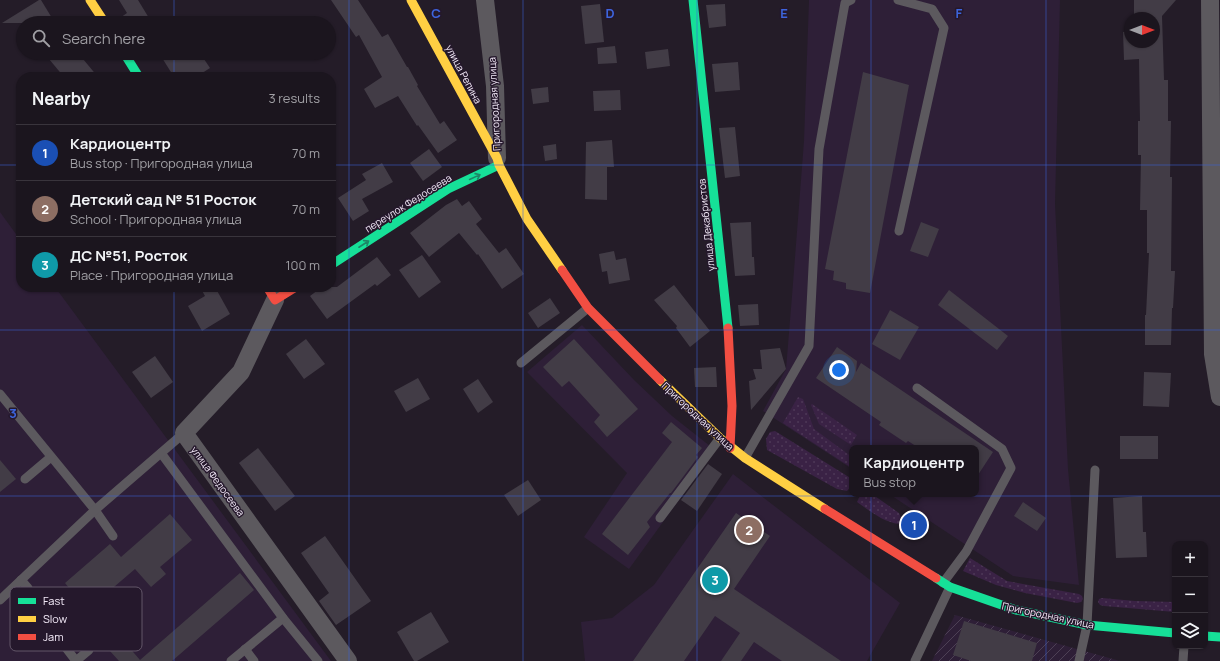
<!DOCTYPE html>
<html lang="en">
<head>
<meta charset="utf-8">
<style>
  :root { --surface:#1b151e; --page:#241e27; --text:#f1f3f6; --muted:#a09fa4; --line:#39343c; --accent:#0f766e }
  body { margin:0; font-family:Manrope,sans-serif; background:var(--page); color:var(--text) }
  .controls { position:absolute; right:12px; bottom:12px; display:grid; overflow:hidden; border-radius:8px; box-shadow:0 1px 3px #0004 }
  .controls button { width:36px; height:36px; display:grid; place-items:center; padding:0; border:0; border-bottom:1px solid var(--line); background:var(--surface); color:var(--text); font:20px sans-serif }
  .compass { position:absolute; left:1124px; top:12px; width:36px; height:36px; border-radius:50%; background:var(--surface); box-shadow:0 1px 3px #0004; rotate:90deg }
  .you { position:absolute; left:839px; top:370px; width:14px; height:14px; margin:-10px; border:3px solid #fff; border-radius:50%; background:#1a73e8; box-shadow:0 0 0 6px #1a73e833 }
  .badge { display:grid; place-items:center; width:26px; height:26px; border-radius:50%; background:var(--accent); color:#fff; font-size:13px; font-weight:700 }
  .pin { position:absolute; translate:-50% -50%; border:2px solid #fff; box-shadow:0 1px 4px #0006 }
  .popup { position:absolute; left:849px; top:445px; width:130px; height:52px; box-sizing:border-box; display:grid; place-content:center; border-radius:8px; background:var(--surface); filter:drop-shadow(0 1px 3px #0005); font-size:13px; white-space:nowrap; color:var(--muted) }
  .popup b { font-size:15px; color:var(--text) }
  .popup::after { content:''; position:absolute; left:50%; top:100%; margin-left:-8px; border:8px solid transparent; border-top-color:var(--surface) }
  .list { margin:0; padding:0; list-style:none }
  h2 { display:flex; justify-content:space-between; align-items:center; height:52px; margin:0; padding:0 16px; font-size:17px }
  h2 small { font-size:13px; font-weight:400; color:var(--muted) }
  .list li { display:grid; grid-template-columns:26px 1fr auto; gap:12px; align-items:center; box-sizing:border-box; height:56px; padding:0 16px; border-top:1px solid var(--line) }
  .list b { display:block; font-size:15px; white-space:nowrap }
  .list p { margin:0; font-size:13px; white-space:nowrap; color:var(--muted) }
  .list em { font-size:13px; font-style:normal; color:var(--muted) }
  .icon { flex:none; width:22px; height:22px; fill:none; stroke:currentColor; stroke-width:2; stroke-linecap:round; stroke-linejoin:round }
  .map { position:relative; flex:none; width:1220px; height:661px; overflow:hidden }
  .search { position:absolute; background:var(--surface); box-shadow:0 1px 3px #0004; left:16px; top:16px; width:320px; height:44px; display:flex; align-items:center; gap:10px; box-sizing:border-box; padding:0 14px; border-radius:22px; color:var(--muted); font-size:15px }
  .panel { position:absolute; background:var(--surface); box-shadow:0 1px 3px #0004; left:16px; top:72px; width:320px; height:220px; border-radius:16px }
  .map>svg:first-child { display:block }
  .built { fill:#2e1f37 }
  .industrial { fill:url(#industrial-furrows) }
  .grass { fill:url(#grass-dots) }
  .building { fill:#423c46 }
  .lines { fill:none; stroke-linecap:round; stroke-linejoin:round }
  .lane { stroke:#5c595e; stroke-width:9 }
  .street { stroke:#5c595e; stroke-width:18 }
  .fast { stroke:#16e098; stroke-width:9 }
  .slow { stroke:#ffcf43; stroke-width:9 }
  .jam { stroke:#f24e42; stroke-width:9 }
  .oneway { stroke:#1d8667 }
  .grid { fill:none; stroke:#3d65dd; stroke-width:1; stroke-opacity:0.55 }
  .labels { text-anchor:middle; dominant-baseline:central; stroke-width:3; stroke-linejoin:round; paint-order:stroke }
  .street-label { font-size:10px; fill:#f3eaf8; stroke:#25182c }
  .key { fill:#25182c; stroke:#635769; stroke-width:1 }
  .key-label { font-size:11px; fill:#f3eaf8 }
  .grid-label { font-size:13px; text-anchor:middle; font-weight:bold; fill:#3d65dd; stroke:#25182c; stroke-width:3; stroke-linejoin:round; paint-order:stroke }
</style>
</head>
<body>
<div class="map">
<svg width="1220" height="661" viewBox="0 0 1220 661">
  <defs>
    <pattern id="industrial-furrows" width="10" height="10" patternUnits="userSpaceOnUse"><rect width="10" height="10" fill="#2e1f37"/><path d="M-1 1l2-2M0 10L10 0M9 11l2-2" fill="none" stroke="#4d4055"/></pattern>
    <pattern id="grass-dots" width="8" height="8" patternUnits="userSpaceOnUse"><rect width="8" height="8" fill="#3a2245"/><path d="M2 2h.1M6 6h.1" fill="none" stroke="#4d3857" stroke-width="1.8" stroke-linecap="round"/></pattern>
  </defs>
  <rect width="100%" height="100%" fill="#241c28"/>
  <g class="built">
    <path d="M809,0H1060L1055,204L1068,469L1079,585L1013,576L889,494H976V448H852V469L763,411L786,369L792,296L804,141Z"/>
    <path d="M0,212L21,241V287H55L331,661H0Z"/>
    <path d="M582,325L634,380L672,416L715,450L629,569L584,537L627,473L527,372Z"/>
    <path d="M733,474L900,603L867,661H585L581,622L612,618L654,585Z"/>
  </g>
  <path class="industrial" d="M955,615L1120,661H932Z"/>
  <g class="grass">
    <path d="M798,397L803,399L814,429L852,457V468L783,423Z"/>
    <path d="M812,404L857,435L851,445L819,424L811,405Z"/>
    <path d="M775,431L852,479V485L847,491L837,489L767,450L766,439L770,432Z"/>
    <path d="M861,494H872L899,513L902,520L899,524C883,522 870,511 857,502Z"/>
    <path d="M970,558L1007,581L1079,594L1082,596L1083,599L1081,602L1077,603L1025,593L996,585L963,571Z"/>
    <path d="M1102,598L1135,601L1175,602V612L1104,606L1100,605L1098,602L1099,599Z"/>
  </g>
  <g class="building">
    <path d="M39,0H41L55,23H2Z"/>
    <path d="M119,0H138L152,23H117V20L127,13Z"/>
    <path d="M331,0H358L382,37L388,34L407,67H408L418,85L417,86L440,124L444,121L457,140L438,153L418,125L417,126L398,96L375,108L364,89L382,77L359,35L356,37Z"/>
    <path d="M1134,0H1176L1162,16L1164,80H1168V121H1171L1170,177H1172L1171,271H1175L1173,308H1172L1171,345H1145V315H1146L1149,253H1147V210H1140L1141,155H1138V121H1140L1139,59L1124,60L1123,32L1130,31V42H1154V18H1134Z"/>
    <path d="M600,4L604,42L585,44L581,6Z"/>
    <path d="M725,4L726,26L709,28L706,5Z"/>
    <path d="M615,46L617,63L598,64L597,48Z"/>
    <path d="M668,49L670,66L647,69L645,52Z"/>
    <path d="M44,53H78L98,77H64Z"/>
    <path d="M159,53H200L210,68L196,77H174Z"/>
    <path d="M738,62L740,90L715,92L712,64Z"/>
    <path d="M863,72L909,85L870,293L846,289V283L833,280L834,271L825,269Z"/>
    <path d="M548,87L549,102L533,104L531,89Z"/>
    <path d="M620,90L621,110L594,111L593,91Z"/>
    <path d="M735,127L740,176L725,178L719,128Z"/>
    <path d="M612,140L614,167H607V200L585,199L586,142Z"/>
    <path d="M556,144L557,159L545,161L543,146Z"/>
    <path d="M429,149L442,167L423,181L410,163Z"/>
    <path d="M382,163L393,182L362,199L369,211L353,221L338,198L366,180L362,174Z"/>
    <path d="M457,199L462,206L469,201L482,219L476,224L499,253L506,248L524,274L502,289L478,254L477,255L459,233L429,257L410,233L446,205Z"/>
    <path d="M751,222L752,257H754L755,275L735,276L730,223Z"/>
    <path d="M921,222L939,229L928,257L910,251Z"/>
    <path d="M614,251L616,260L626,258L630,280L609,284L607,271L602,272L599,254Z"/>
    <path d="M422,255L441,282L419,298L399,270Z"/>
    <path d="M377,257L391,275L377,286L375,284L327,319L310,296L322,287H337Z"/>
    <path d="M674,285L710,331L690,347L676,328L677,326L654,300Z"/>
    <path d="M200,287H215L230,314L202,331L188,306L205,296Z"/>
    <path d="M949,290L1008,336L997,350L938,305Z"/>
    <path d="M550,298L560,313L538,328L528,313Z"/>
    <path d="M758,304L759,325L740,326L738,305Z"/>
    <path d="M890,310L919,327L900,360L872,344Z"/>
    <path d="M306,339L325,364L304,379L286,354Z"/>
    <path d="M574,339L638,409L607,437L594,422L600,415L569,381L562,387L543,367Z"/>
    <path d="M837,347L857,361L856,372L861,363L993,452L976,478V448H919L908,441L906,443L879,425L881,422L816,378Z"/>
    <path d="M780,348L786,369L751,410L749,381L756,379L753,369H762L760,350Z"/>
    <path d="M155,356L173,382L151,398L132,372Z"/>
    <path d="M716,367L717,387H695L694,368Z"/>
    <path d="M1144,372L1171,373L1169,407L1143,406Z"/>
    <path d="M418,378L430,399L406,412L394,391Z"/>
    <path d="M478,379L493,402L478,413L463,389Z"/>
    <path d="M671,422L702,448L696,455L698,457L671,493H670L647,522L650,527L628,555L602,534L672,442L662,433Z"/>
    <rect x="1120" y="436" width="38" height="23"/>
    <path d="M258,448L295,496L275,511L239,463Z"/>
    <path d="M0,460L16,479L0,492Z"/>
    <path d="M708,464L722,474L697,511L681,500Z"/>
    <path d="M528,480L541,500L518,516L504,495Z"/>
    <path d="M1142,496L1143,532H1146L1147,557L1116,558L1113,498Z"/>
    <path d="M1023,502L1046,518L1037,531L1014,516Z"/>
    <path d="M736,513L770,536L734,589L841,661H782L754,642L741,661H721L740,633L715,616L684,661H633Z"/>
    <path d="M170,514L192,540L160,567L166,574L151,587L135,569L87,610L65,583L110,544L121,557Z"/>
    <path d="M325,536L371,601L336,625L319,601L329,593L301,553Z"/>
    <path d="M240,573L254,590L172,661H119L91,630L104,618L140,660Z"/>
    <path d="M431,612L449,642L417,661H414L397,632Z"/>
    <path d="M964,621L1037,643L1032,661H971L953,655Z"/>
  </g>
  <g class="lines">
    <g class="lane">
      <path d="M898,0L932,9L944,28L899,231"/>
      <path d="M521,363L588,308"/>
      <path d="M917,388L1002,449L1011,468L966,552L943,583"/>
      <path d="M0,394L95,510L113,536"/>
      <path d="M161,453L283,618L318,661"/>
      <path d="M745,458L809,346L819,149L845,3L851,0"/>
      <path d="M25,479L51,457"/>
      <path d="M660,518L720,438"/>
      <path d="M21,580L28,588L35,607L76,661"/>
      <path d="M0,600L95,510L184,433"/>
      <path d="M245,649L254,661"/>
      <path d="M76,661L89,650"/>
      <path d="M231,661L283,618"/>
      <path d="M915,661L950,587"/>
      <path d="M1079,661L1087,625L1095,470"/>
      <path d="M1183,661L1184,646"/>
    </g>
    <g class="street">
      <path d="M485,0L495,86L497,158"/>
      <path d="M1210,0L1213,354L1220,397"/>
      <path d="M275,300L241,372L184,433L348,661"/>
    </g>
    <g class="fast">
      <path d="M693,0L728,328"/>
      <path d="M124,53L139,77"/>
      <path d="M331,265L448,189L499,165"/>
      <path d="M936,578L950,587L1016,610L1087,625L1175,633"/>
      <path d="M1205,636L1220,637"/>
    </g>
    <g class="slow">
      <path d="M90,0L105,23"/>
      <path d="M411,0L497,158L499,165L527,219L562,270"/>
      <path d="M660,380L720,438L745,458L825,509"/>
    </g>
    <g class="jam">
      <path d="M562,270L588,308L660,380"/>
      <path d="M267,287L275,300L296,287"/>
      <path d="M728,328L732,406L730,448"/>
      <path d="M825,509L936,578"/>
    </g>
  </g>
  <defs><path id="oneway-shaft" d="M-6 0H5M1.5-3L5.5 0L1.5 3" fill="none" stroke-width="1.6" stroke-linecap="round" stroke-linejoin="round"/></defs>
  <g class="oneway">
    <use href="#oneway-shaft" transform="translate(475 177) rotate(-25)"/>
    <use href="#oneway-shaft" transform="translate(364 244) rotate(-33)"/>
  </g>
  <path class="grid" d="M174,0V23M349,0V661M523,0V661M697,0V661M871,0V661M1046,0V661M174,53V77M0,165H21M331,165H1220M174,287V661M0,330H1220M0,496H1220"/>
  <g class="labels">
    <g class="street-label">
      <text transform="translate(464 74) rotate(62)">улица Репина</text>
      <text transform="translate(494 104) rotate(-93)">Пригородная улица</text>
      <text transform="translate(408 203) rotate(-32)">переулок Федосеева</text>
      <text transform="translate(706 225) rotate(-96)">улица Декабристов</text>
      <text transform="translate(698 416) rotate(43)">Пригородная улица</text>
      <text transform="translate(218 481) rotate(54)">улица Федосеева</text>
      <text transform="translate(1048 615) rotate(12)">Пригородная улица</text>
    </g>
  </g>
  <rect x="10" y="587" width="132" height="64" rx="6" class="key"/>
  <rect x="18" y="598" width="18" height="6" fill="#16e098"/>
  <rect x="18" y="616" width="18" height="6" fill="#ffcf43"/>
  <rect x="18" y="634" width="18" height="6" fill="#f24e42"/>
  <g class="key-label">
    <text x="43" y="605">Fast</text>
    <text x="43" y="623">Slow</text>
    <text x="43" y="641">Jam</text>
  </g>
  <g class="grid-label">
    <text x="436" y="18">C</text>
    <text x="610" y="18">D</text>
    <text x="784" y="18">E</text>
    <text x="959" y="18">F</text>
    <text x="13" y="418">3</text>
  </g>
</svg>
<div class="controls">
<button>+</button>
<button>−</button>
<button><svg class="icon" aria-label="layers" viewBox="0 0 24 24"><path d="M12 4l9 5-9 5-9-5zM3 14l9 5 9-5"/></svg></button>
</div>
<svg class="compass" viewBox="-18 -18 36 36"><path d="M0-13l5 13h-10z" fill="#e53935"/><path d="M0 13l5-13h-10z" fill="#a09fa4"/></svg>
<div class="you"></div>
<div class="pin badge" style="left:914px;top:525px;background:#1a4fb4">1</div>
<div class="popup"><b>Кардиоцентр</b>Bus stop</div>
<div class="pin badge" style="left:749px;top:530px;background:#8d6e63">2</div>
<div class="pin badge" style="left:715px;top:580px;background:#0f9aa8">3</div>
<div class="search"><svg class="icon" aria-label="search" viewBox="0 0 24 24"><circle cx="10" cy="10" r="6"/><path d="M15 15l6 6"/></svg>Search here</div>
<section class="panel">
<h2>Nearby<small>3 results</small></h2>
<ul class="list">
<li><span class="badge" style="background:#1a4fb4">1</span><div><b>Кардиоцентр</b><p>Bus stop · Пригородная улица</p></div><em>70 m</em></li>
<li><span class="badge" style="background:#8d6e63">2</span><div><b>Детский сад № 51 Росток</b><p>School · Пригородная улица</p></div><em>70 m</em></li>
<li><span class="badge" style="background:#0f9aa8">3</span><div><b>ДС №51, Росток</b><p>Place · Пригородная улица</p></div><em>100 m</em></li>
</ul>
</section>
</div>
</body>
</html>
